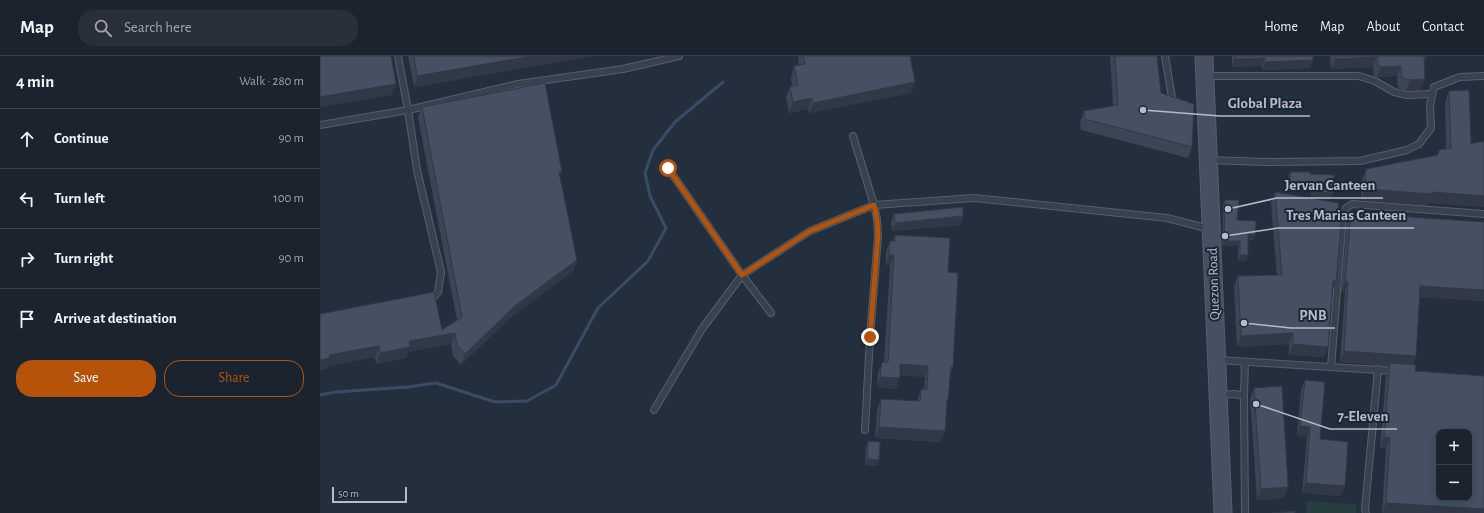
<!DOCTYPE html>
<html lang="en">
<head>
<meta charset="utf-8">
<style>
  :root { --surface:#1b232e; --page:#282f3a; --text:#f1f3f6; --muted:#a0a4aa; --line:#39404a; --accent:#b45309 }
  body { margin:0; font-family:"Alegreya Sans",sans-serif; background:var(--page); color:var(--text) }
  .controls { position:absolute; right:12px; bottom:12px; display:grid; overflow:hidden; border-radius:8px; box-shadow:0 2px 10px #0003 }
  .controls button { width:36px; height:36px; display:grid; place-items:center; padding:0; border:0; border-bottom:1px solid var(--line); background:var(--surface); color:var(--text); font:20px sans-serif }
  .scale { position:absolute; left:12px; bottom:10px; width:75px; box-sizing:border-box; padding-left:4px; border:2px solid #b4bcc9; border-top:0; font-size:11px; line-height:14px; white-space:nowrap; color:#b4bcc9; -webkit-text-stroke:3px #1d2633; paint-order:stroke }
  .stop { position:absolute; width:12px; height:12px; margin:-9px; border:3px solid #b45309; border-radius:50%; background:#fff }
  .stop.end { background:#b45309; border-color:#fff; box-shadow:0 1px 4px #0008 }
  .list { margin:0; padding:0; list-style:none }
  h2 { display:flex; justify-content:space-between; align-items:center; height:52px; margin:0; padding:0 16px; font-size:17px }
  h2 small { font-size:13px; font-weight:400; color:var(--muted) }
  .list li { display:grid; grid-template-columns:26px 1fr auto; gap:12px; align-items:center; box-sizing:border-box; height:60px; padding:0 16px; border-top:1px solid var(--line) }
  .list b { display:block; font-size:15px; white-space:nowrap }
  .list em { font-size:13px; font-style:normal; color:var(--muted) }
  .actions { display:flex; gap:8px; padding:12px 16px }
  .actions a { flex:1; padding:9px 0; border:1px solid var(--accent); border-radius:16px; text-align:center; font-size:14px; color:var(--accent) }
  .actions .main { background:var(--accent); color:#fff }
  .icon { flex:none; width:22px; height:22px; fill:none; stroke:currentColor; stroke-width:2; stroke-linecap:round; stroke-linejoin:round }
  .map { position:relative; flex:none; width:1164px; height:457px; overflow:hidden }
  header { display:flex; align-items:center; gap:24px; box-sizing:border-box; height:56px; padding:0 20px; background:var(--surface); border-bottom:1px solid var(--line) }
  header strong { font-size:19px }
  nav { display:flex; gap:22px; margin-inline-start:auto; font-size:14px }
  .search { width:280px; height:36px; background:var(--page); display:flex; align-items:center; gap:10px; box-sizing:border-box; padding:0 14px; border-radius:16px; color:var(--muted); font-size:15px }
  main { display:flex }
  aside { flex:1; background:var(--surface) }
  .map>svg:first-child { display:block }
  .green { fill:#263c3f }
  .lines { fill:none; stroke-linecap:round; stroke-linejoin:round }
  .stream { stroke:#394c67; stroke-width:3 }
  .lane-casing { stroke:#565f6c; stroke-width:8 }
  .secondary-casing { stroke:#565f6c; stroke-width:19 }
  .lane { stroke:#38414e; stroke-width:6 }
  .secondary { stroke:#465061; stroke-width:17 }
  .wall { fill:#3b4654 }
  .shaded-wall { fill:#303945 }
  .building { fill:#455162; stroke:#303945; fill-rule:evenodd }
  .route { stroke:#b45309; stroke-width:5 }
  .labels { text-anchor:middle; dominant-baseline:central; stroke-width:4; stroke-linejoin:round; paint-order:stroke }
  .street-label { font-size:14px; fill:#b4bcc9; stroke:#1d2633 }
  .leader { fill:none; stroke:#b4bcc9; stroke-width:1.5 }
  .callout-dot { fill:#b4bcc9; stroke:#1d2633; stroke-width:1.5 }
  .callout-label { font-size:15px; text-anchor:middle; font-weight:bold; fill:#b4bcc9; stroke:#1d2633; stroke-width:4; stroke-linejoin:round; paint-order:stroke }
</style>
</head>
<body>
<header>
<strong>Map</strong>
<div class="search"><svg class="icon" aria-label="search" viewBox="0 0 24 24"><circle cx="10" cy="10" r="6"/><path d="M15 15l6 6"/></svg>Search here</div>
<nav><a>Home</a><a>Map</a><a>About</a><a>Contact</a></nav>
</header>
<main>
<aside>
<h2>4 min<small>Walk · 280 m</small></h2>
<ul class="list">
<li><svg class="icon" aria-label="ahead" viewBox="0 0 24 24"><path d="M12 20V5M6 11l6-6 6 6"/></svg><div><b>Continue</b></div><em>90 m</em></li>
<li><svg class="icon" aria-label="left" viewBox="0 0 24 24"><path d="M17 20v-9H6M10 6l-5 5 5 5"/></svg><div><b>Turn left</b></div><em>100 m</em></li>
<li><svg class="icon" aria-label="right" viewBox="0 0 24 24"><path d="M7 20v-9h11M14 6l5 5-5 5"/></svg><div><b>Turn right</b></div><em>90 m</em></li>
<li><svg class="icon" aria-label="arrive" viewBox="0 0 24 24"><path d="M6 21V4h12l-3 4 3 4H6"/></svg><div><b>Arrive at destination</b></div></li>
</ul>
<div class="actions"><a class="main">Save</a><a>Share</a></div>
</aside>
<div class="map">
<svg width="1164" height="457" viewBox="0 0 1164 457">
  <rect width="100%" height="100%" fill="#242f3e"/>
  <path class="green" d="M987,445L1036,448V457H986Z"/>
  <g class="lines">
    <path class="stream" d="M0,339L16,336L88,331L116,327L175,346L207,345L236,329L278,252L328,205L346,172L330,140L325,117L333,94L355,66L403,26"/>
    <g class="lane-casing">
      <g id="lane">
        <path d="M845,0L852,42L854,46"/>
        <path d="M886,20H1039L1055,25L1074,36L1087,39L1112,38"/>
        <path d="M0,69L88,54L78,0"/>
        <path d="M533,80L554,149L557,163L558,180L550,281L545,374"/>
        <path d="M889,104L946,106L1040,105L1087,94L1099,88L1111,72L1110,49L1114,31L1140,21L1164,20"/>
        <path d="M348,112L422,219L451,257"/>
        <path d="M108,243L113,242L118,236L121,216L97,114L88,54L198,28L303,13L359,0"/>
        <path d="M898,304L1074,315"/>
        <path d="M1011,311L1023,158L1026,152L1032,148L1164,158"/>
        <path d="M899,339L915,338L924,340L925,457"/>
        <path d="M924,340L925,306"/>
        <path d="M334,354L382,273L422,219L490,175L554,149L654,142L847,162L890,173"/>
        <path d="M1046,457L1045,453L1058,313"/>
      </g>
    </g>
    <g class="secondary-casing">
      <path id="secondary" d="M884,0L903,457"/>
    </g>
    <use href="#lane" class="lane"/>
    <use href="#secondary" class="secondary"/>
  </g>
  <g class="wall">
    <path d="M88,0H273L94,31Z"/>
    <path d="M479,0H590L595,26L591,37L489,57L488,53L469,57L466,41L470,31L472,30L471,21L474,10L479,9L478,3Z"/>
    <path d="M790,0H837L841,37L872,91L868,102L761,74L760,66L764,55L793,50Z"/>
    <path d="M912,0H993L990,12L942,14V10L912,11Z"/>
    <path d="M1010,0H1107L1104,7L1101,34H1086L1078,32L1077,20L1057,21L1054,20L1053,11L1011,13Z"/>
    <path d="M1129,35L1151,88L1164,85V151L1108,147L1107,149L1041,144L1042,124L1046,113L1117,100L1119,94L1126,93L1125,46Z"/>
    <path d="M102,51L240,122L257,204L253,215L192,260L141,309L133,300L131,288L88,296L86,302L56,308L55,301L7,310L6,313L0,314V258L122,274L137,264L98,62Z"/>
    <path d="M970,116L990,118L1011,143L991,142L992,132H968V122Z"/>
    <path d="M955,136L1012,236L1008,291L1004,301L969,299V288L917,291L914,231L918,220L957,219L951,147Z"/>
    <path d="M905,144L917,164L935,179L933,184H928L926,205H918V190H902L903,149Z"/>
    <path d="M1031,157L1164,166V245L1100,241L1096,300L1093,309L1164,457H1062L1066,392H1060L1066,318L1069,310L1020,306L1025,237L1021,236L1027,168Z"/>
    <path d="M574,158L643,160L640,169L572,175L571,166Z"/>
    <path d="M575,179L628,216L633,311L630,318L626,350L621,386L555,382L557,354L561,343L597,345L601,333H604L605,321L580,319L576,333L557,331L558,317L562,306H564L570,210L566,209V196L570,185H573Z"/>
    <path d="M985,324L1000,383L1021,440L982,437L987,381L977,380L981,334Z"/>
    <path d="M934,332L968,431L964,442L937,444L930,343Z"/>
    <path d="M548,385L559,404L557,410L545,409L546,391Z"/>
  </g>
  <g class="shaded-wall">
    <path d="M212,0H273L94,31L97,20Z"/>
    <path d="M1104,0H1107L1104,9Z"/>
    <path d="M1057,1L1053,11L1011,13L1015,3Z"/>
    <path d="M945,2L942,10L912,11L915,3Z"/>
    <path d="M993,4L990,12L942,14L945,6Z"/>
    <path d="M1081,10L1077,20L1057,21L1061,11Z"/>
    <path d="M1105,23L1101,34H1086L1090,24Z"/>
    <path d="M595,26L591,37L489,57L493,47Z"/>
    <path d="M76,28L72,39L0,51V41Z"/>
    <path d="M492,42L488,53L469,57L473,46Z"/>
    <path d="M239,116H242L238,126Z"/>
    <path d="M970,126H994L992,132H968Z"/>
    <path d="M1045,133L1112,136L1164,140V151L1108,147L1107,149L1041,144Z"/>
    <path d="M993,136L1013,137L1011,143L991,142Z"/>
    <path d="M643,160L640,169L572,175L575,167Z"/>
    <path d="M928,178L935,179L933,184H926Z"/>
    <path d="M904,185H920L918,190H902Z"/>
    <path d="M569,199H574L570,210L566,209Z"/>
    <path d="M920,199H928L926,205H918Z"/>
    <path d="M257,204L253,215L192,260L141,309L145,298L196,249Z"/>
    <path d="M1013,225H1016L1012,236Z"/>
    <path d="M1025,226H1028L1025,237L1021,236Z"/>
    <path d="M1100,230L1164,234V245L1096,241Z"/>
    <path d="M135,277L131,288L88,296L86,302L56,308L60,297L89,285Z"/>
    <path d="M973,277L969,288L917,291L921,280Z"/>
    <path d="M973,288L1008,291L1004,301L969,299Z"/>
    <path d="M59,290L55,301L7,310L6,313L0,314V304L9,299Z"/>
    <path d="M1024,295L1096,300L1092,311L1070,307L1069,310L1020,306Z"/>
    <path d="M580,308L608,310L605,321L577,319Z"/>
    <path d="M560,321L580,322L576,333L557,331Z"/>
    <path d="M980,370L990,371L987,381L977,380Z"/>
    <path d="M559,371L625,375L621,386L555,382Z"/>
    <path d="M1064,381L1070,382L1066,392H1060Z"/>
    <path d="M547,403L559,404L557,410L545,409Z"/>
    <path d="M986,427L1025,430L1021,440L982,437Z"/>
    <path d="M968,431L964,442L937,444L941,433Z"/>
    <path d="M1066,447L1164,453V457H1062Z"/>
  </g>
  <g class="building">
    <path d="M0,0H71L76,28L0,41Z"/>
    <path d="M94,0H212L97,20Z"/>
    <path d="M483,0H590L595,26L493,47L492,42L473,46L470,31L478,29L474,10L485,8Z"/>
    <path d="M795,0H837L841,37L874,48L872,91L765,63L764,55L798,49Z"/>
    <path d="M915,0H993V4L945,6V2L915,3Z"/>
    <path d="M1014,0H1104L1105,23L1090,24L1082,22L1081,10L1061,11L1058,9L1057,1L1015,3Z"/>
    <path d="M225,27L242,116H239L257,204L196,249L145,298L137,289L135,277L89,285L90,291L60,297L59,290L9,299L10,302L0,304V258L114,236L122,274L142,261L102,51Z"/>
    <path d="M1149,34L1151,88L1164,85V140L1112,136L1111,138L1045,133L1046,113L1118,99L1119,94L1131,92L1129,35Z"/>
    <path d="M970,116H990V118L1014,119L1013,137L993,136L994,126H970Z"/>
    <path d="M955,136L1019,147L1018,157H1022L1016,225H1013L1008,291L973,288V277L921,280L918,220L962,219Z"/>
    <path d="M905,144H919L917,164L936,165L935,179L928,178V199H920V185H904Z"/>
    <path d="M643,151V160L575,167L574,158Z"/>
    <path d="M1031,157L1164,166V234L1100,230L1096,300L1024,295L1028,226H1025Z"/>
    <path d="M575,179L630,182L628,216L638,217L633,311H631L628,344H627L625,375L559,371L561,343L600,345L601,333L607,334L608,310L580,308V322L560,321L562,306H568L574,199H569L570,185H575Z"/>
    <path d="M1070,307L1096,309L1095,315L1164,320V453L1066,447L1070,382L1064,381ZM1119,376H1149V442H1119Z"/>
    <path d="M985,324L1005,326L1000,383L1028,386L1025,430L986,427L990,371L980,370Z"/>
    <path d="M962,330L968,431L941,433L934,332Z"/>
    <path d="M548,385L560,386L559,404L547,403Z"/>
    <path d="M975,455V457H952Z"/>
  </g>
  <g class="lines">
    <path class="route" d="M348,112L422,219L490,175L554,149L557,163L558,180L550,281"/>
  </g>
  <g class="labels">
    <g class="street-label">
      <text transform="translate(894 228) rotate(-92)">Quezon Road</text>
    </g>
  </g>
  <path class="leader" d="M823 54L900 60H990M908 153L957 142H1063M905 180L958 172H1094M924 267L971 272H1015M936 348L1010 373H1077"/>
  <g class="callout-dot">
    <circle cx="823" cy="54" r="4"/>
    <circle cx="908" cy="153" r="4"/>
    <circle cx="905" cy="180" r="4"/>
    <circle cx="924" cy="267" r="4"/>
    <circle cx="936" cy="348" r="4"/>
  </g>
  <g class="callout-label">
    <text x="945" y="52">Global Plaza</text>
    <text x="1010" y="134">Jervan Canteen</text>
    <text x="1026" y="164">Tres Marias Canteen</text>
    <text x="993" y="264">PNB</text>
    <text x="1043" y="365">7-Eleven</text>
  </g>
</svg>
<div class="controls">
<button>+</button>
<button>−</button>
</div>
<div class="scale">50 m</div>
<div class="stop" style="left:348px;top:112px"></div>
<div class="stop end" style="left:550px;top:281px"></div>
</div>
</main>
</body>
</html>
